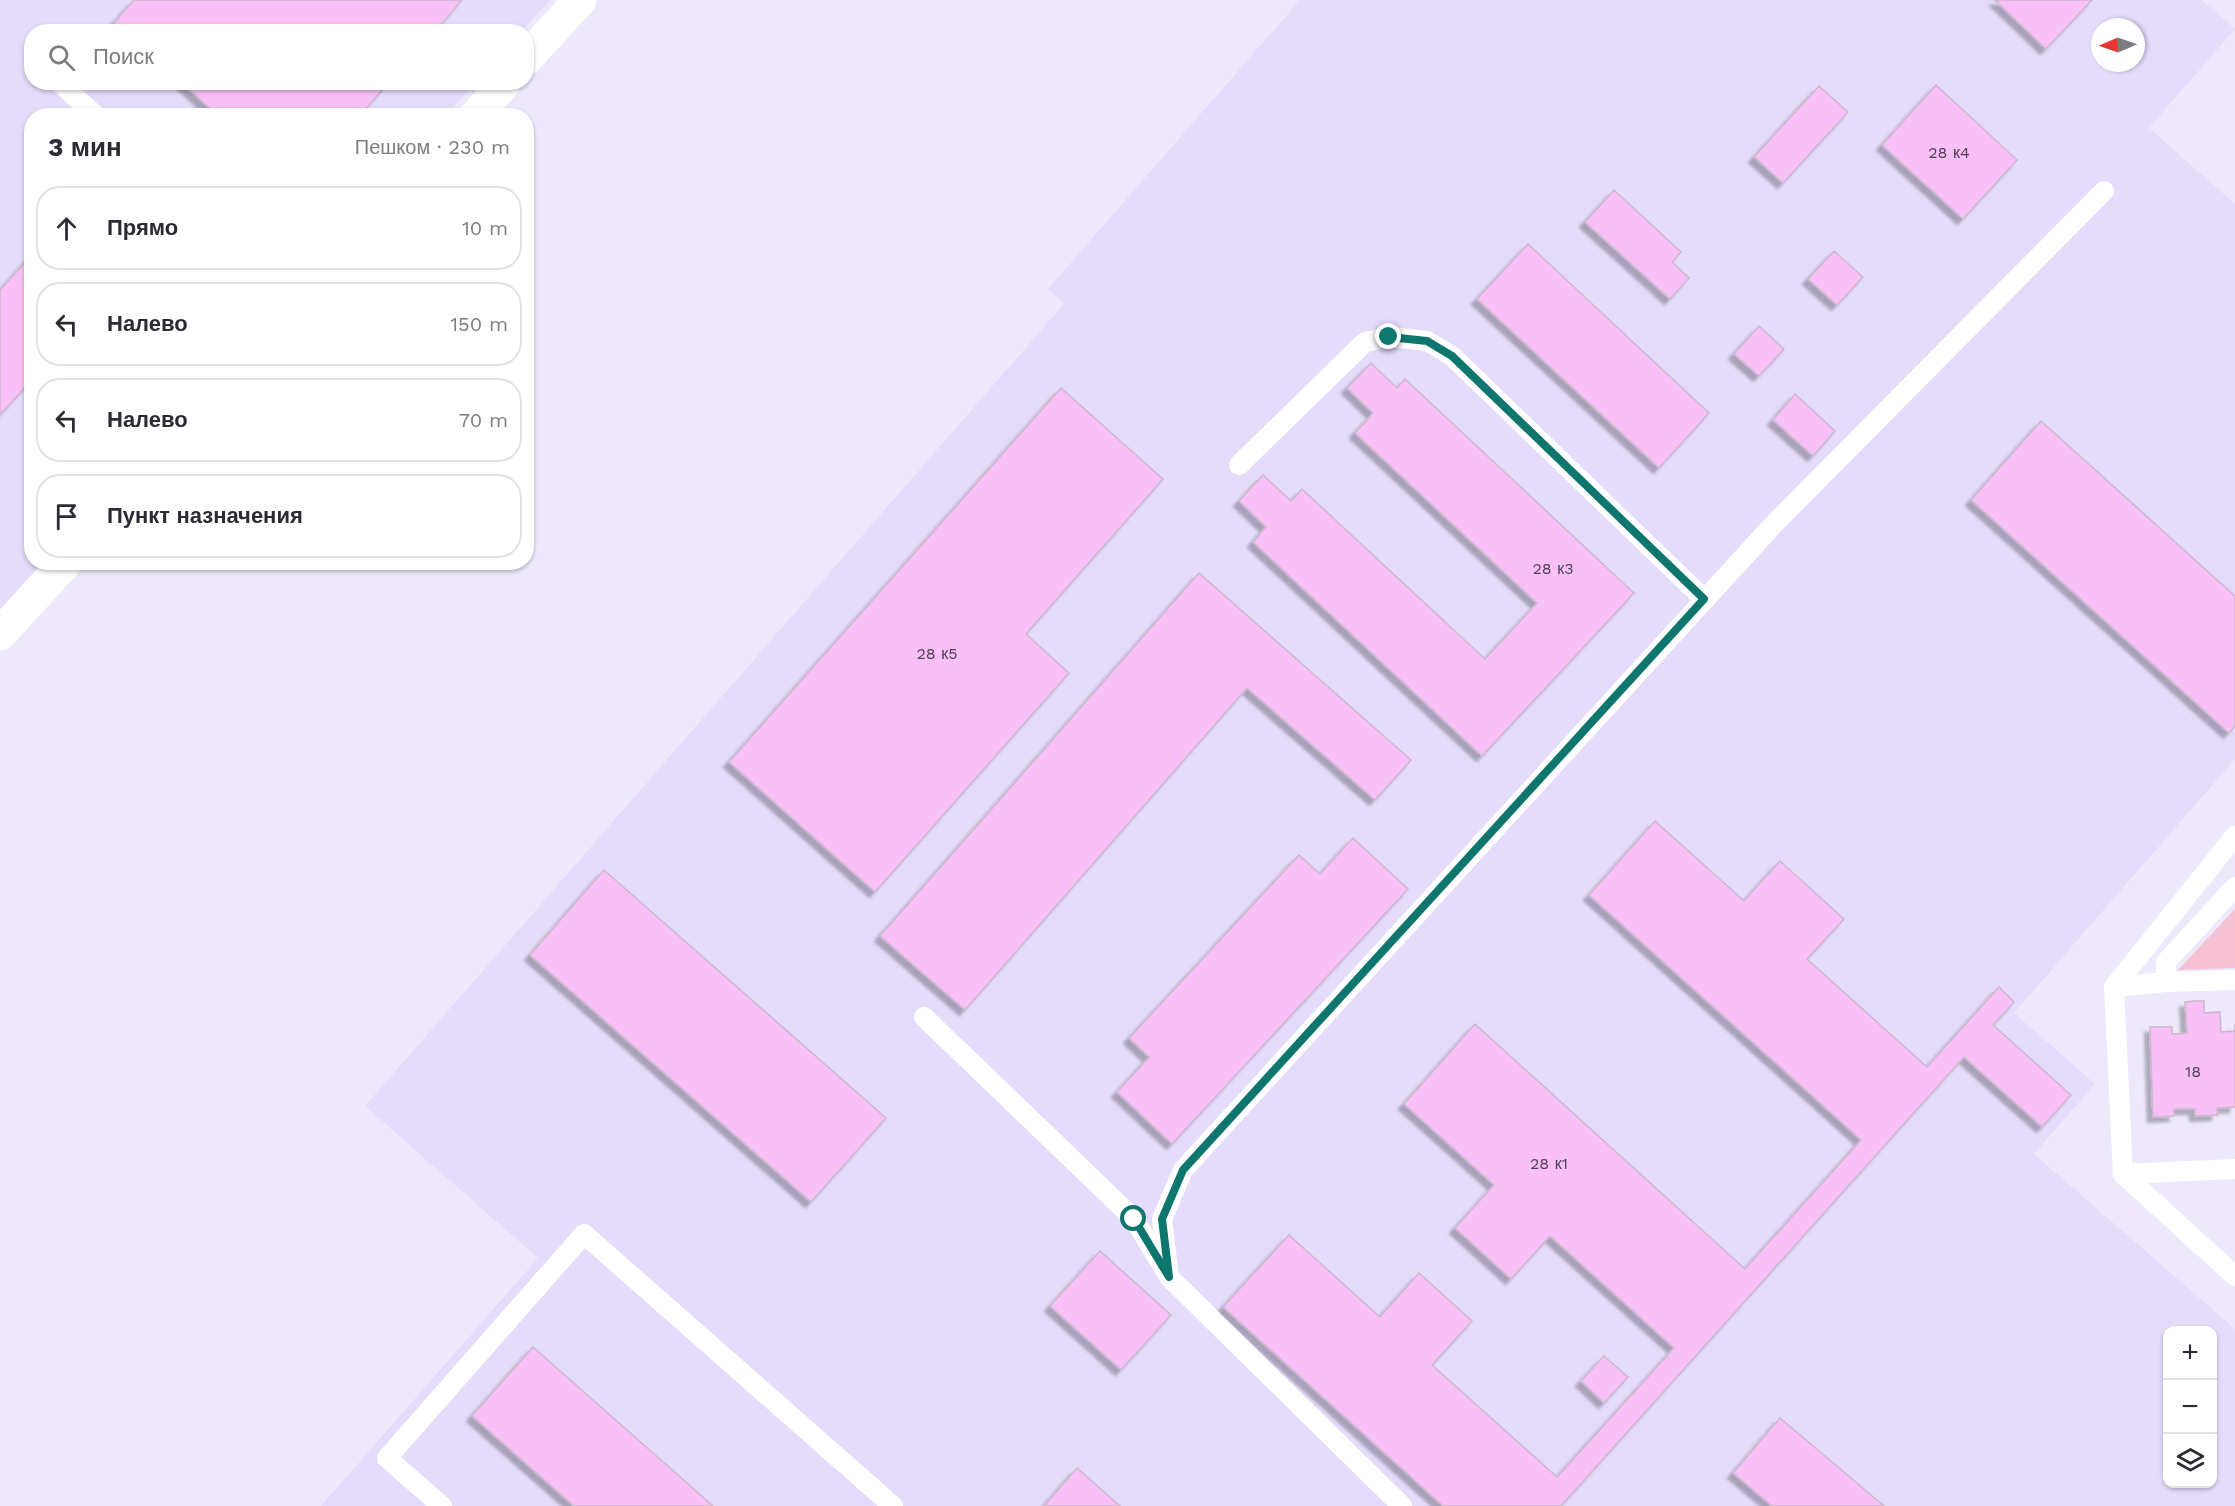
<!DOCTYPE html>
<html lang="ru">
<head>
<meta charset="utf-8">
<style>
  :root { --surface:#fff; --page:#f7f7f7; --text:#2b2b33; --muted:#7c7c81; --line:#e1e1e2 }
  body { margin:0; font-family:"Work Sans",sans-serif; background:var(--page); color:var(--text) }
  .controls { position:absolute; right:18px; bottom:18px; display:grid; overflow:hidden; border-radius:12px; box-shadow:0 2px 4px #0004 }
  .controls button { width:54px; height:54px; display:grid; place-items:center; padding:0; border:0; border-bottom:2px solid var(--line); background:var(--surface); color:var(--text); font:30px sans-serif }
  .compass { position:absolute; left:2091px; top:18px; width:54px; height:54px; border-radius:50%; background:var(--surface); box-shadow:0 2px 4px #0004; rotate:268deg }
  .stop { position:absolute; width:18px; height:18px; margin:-14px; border:4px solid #0f766e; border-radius:50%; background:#fff }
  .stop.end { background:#0f766e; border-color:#fff; box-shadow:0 2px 6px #0008 }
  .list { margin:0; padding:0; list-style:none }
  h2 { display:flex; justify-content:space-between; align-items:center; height:78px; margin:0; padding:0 24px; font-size:26px }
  h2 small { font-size:20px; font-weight:400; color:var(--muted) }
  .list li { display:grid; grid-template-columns:39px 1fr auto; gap:18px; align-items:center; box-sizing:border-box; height:84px; margin:0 12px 12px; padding:0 12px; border:2px solid var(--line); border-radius:24px }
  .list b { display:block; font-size:22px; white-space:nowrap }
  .list em { font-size:20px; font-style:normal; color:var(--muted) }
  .icon { flex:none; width:33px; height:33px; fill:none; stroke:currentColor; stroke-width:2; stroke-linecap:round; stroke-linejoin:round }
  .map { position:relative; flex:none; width:2235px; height:1506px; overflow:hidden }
  .search { position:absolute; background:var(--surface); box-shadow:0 2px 4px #0004; left:24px; top:24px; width:510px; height:66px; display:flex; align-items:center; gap:15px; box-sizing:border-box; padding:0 21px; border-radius:24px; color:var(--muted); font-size:22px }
  .panel { position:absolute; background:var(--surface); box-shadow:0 2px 4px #0004; left:24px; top:108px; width:510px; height:462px; border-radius:24px }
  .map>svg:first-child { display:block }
  .built { fill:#e5dcfc; fill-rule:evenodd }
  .green { fill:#f6c1d3 }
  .building { fill:#f9c0f8; stroke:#cbb8cb; stroke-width:1.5; filter:url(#shadow) }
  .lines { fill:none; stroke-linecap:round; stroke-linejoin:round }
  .service { stroke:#fff; stroke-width:20 }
  .minor { stroke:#fff; stroke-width:33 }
  .route { stroke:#0f766e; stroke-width:8 }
  .labels { text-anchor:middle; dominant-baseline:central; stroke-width:5; stroke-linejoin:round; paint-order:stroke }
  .number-label { font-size:16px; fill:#514155 }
</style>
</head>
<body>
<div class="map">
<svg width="2235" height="1506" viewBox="0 0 2235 1506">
  <defs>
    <filter id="shadow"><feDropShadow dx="-5.5" dy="5.5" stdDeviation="1.5" flood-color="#0004"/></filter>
  </defs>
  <rect width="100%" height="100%" fill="#ede8fc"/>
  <g class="built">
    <path d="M0,0H550L522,31L32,32V82L476,83L446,115L32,116V562L44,563L0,612Z"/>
    <path d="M1300,0H2202L2235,29L2149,128L2235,204V759L2014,1013L2095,1084L2034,1154L2235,1329V1506H321L538,1258L365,1106L1064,304L1048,289ZM2100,27H2136V63H2100ZM2168,1330H2212V1484H2168Z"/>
  </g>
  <path class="green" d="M2235,909V968L2178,970Z"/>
  <g class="building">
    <path d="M134,0H462L435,32H124L114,23Z"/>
    <path d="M1995,0H2092L2046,49Z"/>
    <path d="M181,82H389L360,116H218Z"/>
    <path d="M1936,85L2017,160L1963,219L1882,145Z"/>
    <path d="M1819,86L1848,112L1783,183L1754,157Z"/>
    <path d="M1614,190L1681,252L1672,262L1689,278L1670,299L1585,222Z"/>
    <path d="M1528,244L1709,413L1659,468L1477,299Z"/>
    <path d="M1834,251L1863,277L1837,305L1808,279Z"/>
    <path d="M32,255V380L0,415V290Z"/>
    <path d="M1759,326L1784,349L1759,376L1734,354Z"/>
    <path d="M1371,363L1397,388L1405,379L1634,593L1482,756L1253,542L1266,527L1239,501L1263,475L1291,501L1302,489L1485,659L1537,603L1355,433L1373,413L1347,388Z"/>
    <path d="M1061,388L1163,479L1026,634L1069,673L875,892L729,762Z"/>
    <path d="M1795,394L1835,431L1813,456L1773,420Z"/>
    <path d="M2041,421L2235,596V726L2229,733L1971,500Z"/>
    <path d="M1199,573L1411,760L1375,800L1247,688L965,1010L880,936Z"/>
    <path d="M1655,821L1744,901L1780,861L1844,919L1807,959L1927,1067L1999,987L2014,1002L1993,1025L2071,1095L2042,1127L1964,1057L1561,1506H1443L1223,1307L1289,1235L1380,1317L1419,1273L1472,1321L1432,1365L1557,1477L1674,1348L1550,1236L1511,1279L1455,1228L1494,1185L1404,1104L1475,1024L1745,1269L1861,1140L1589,895Z"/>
    <path d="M1353,838L1408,889L1172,1144L1117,1092L1149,1057L1129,1038L1299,855L1320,874Z"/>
    <path d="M604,870L886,1118L811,1202L530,955Z"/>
    <path d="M2195,1001H2204V1013L2220,1012L2221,1032L2235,1031V1024V1107L2217,1108V1115L2195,1116V1109H2174V1116L2153,1117L2150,1027H2172V1034L2187,1033L2185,1002Z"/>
    <path d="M1100,1251L1171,1315L1121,1370L1050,1306Z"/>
    <path d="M533,1347L713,1506H574L472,1416Z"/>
    <path d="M1604,1356L1628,1377L1604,1403L1581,1381Z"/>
    <path d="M1780,1418L1884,1506H1772L1733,1473Z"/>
    <path d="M1077,1468L1120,1506H1044Z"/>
  </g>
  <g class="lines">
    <g class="service">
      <path d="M59,82L96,116"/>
      <path d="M1239,465L1365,342L1389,337L1427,341L1452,356L1704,599"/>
      <path d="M2235,836L2114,987L2123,1174L2235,1169"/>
      <path d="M2235,887L2166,962V982L2235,980"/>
      <path d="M2114,987L2166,982"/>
      <path d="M924,1017L1134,1219L1165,1270"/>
      <path d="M2123,1174L2235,1276"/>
      <path d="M442,1506L387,1458L584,1234L893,1506"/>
      <path d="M1402,1506L1169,1277L1162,1219L1183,1170L1773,525L2104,191"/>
    </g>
    <g class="minor">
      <path d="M526,59L580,0"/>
      <path d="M476,116L505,82"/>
      <path d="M0,634L66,562"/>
    </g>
  </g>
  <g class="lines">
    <path class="route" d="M1134,1219L1169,1277L1162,1219L1183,1170L1704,599L1452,356L1427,341L1389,337"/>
  </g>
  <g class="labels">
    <g class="number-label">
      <text x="1949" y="152">28 к4</text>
      <text x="1553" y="568">28 к3</text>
      <text x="937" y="653">28 к5</text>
      <text x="2193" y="1071">18</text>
      <text x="1549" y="1163">28 к1</text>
    </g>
  </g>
</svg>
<div class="controls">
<button>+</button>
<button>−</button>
<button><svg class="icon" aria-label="layers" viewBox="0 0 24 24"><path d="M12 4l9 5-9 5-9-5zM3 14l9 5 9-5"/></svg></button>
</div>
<svg class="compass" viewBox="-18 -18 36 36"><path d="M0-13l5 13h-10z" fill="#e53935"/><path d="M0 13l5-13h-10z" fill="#7c7c81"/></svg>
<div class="stop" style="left:1134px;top:1219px"></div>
<div class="stop end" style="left:1389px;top:337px"></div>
<div class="search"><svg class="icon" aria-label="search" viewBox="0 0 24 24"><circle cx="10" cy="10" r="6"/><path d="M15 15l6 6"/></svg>Поиск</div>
<section class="panel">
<h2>3 мин<small>Пешком · 230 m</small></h2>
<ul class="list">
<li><svg class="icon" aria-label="ahead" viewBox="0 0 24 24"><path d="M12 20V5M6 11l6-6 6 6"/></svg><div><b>Прямо</b></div><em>10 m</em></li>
<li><svg class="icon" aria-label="left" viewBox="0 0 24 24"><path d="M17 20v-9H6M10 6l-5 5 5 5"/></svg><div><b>Налево</b></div><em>150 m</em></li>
<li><svg class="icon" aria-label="left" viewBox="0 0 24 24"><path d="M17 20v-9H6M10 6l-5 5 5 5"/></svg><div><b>Налево</b></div><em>70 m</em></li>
<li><svg class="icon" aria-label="arrive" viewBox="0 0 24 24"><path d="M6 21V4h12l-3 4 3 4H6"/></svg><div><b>Пункт назначения</b></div></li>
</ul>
</section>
</div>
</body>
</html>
